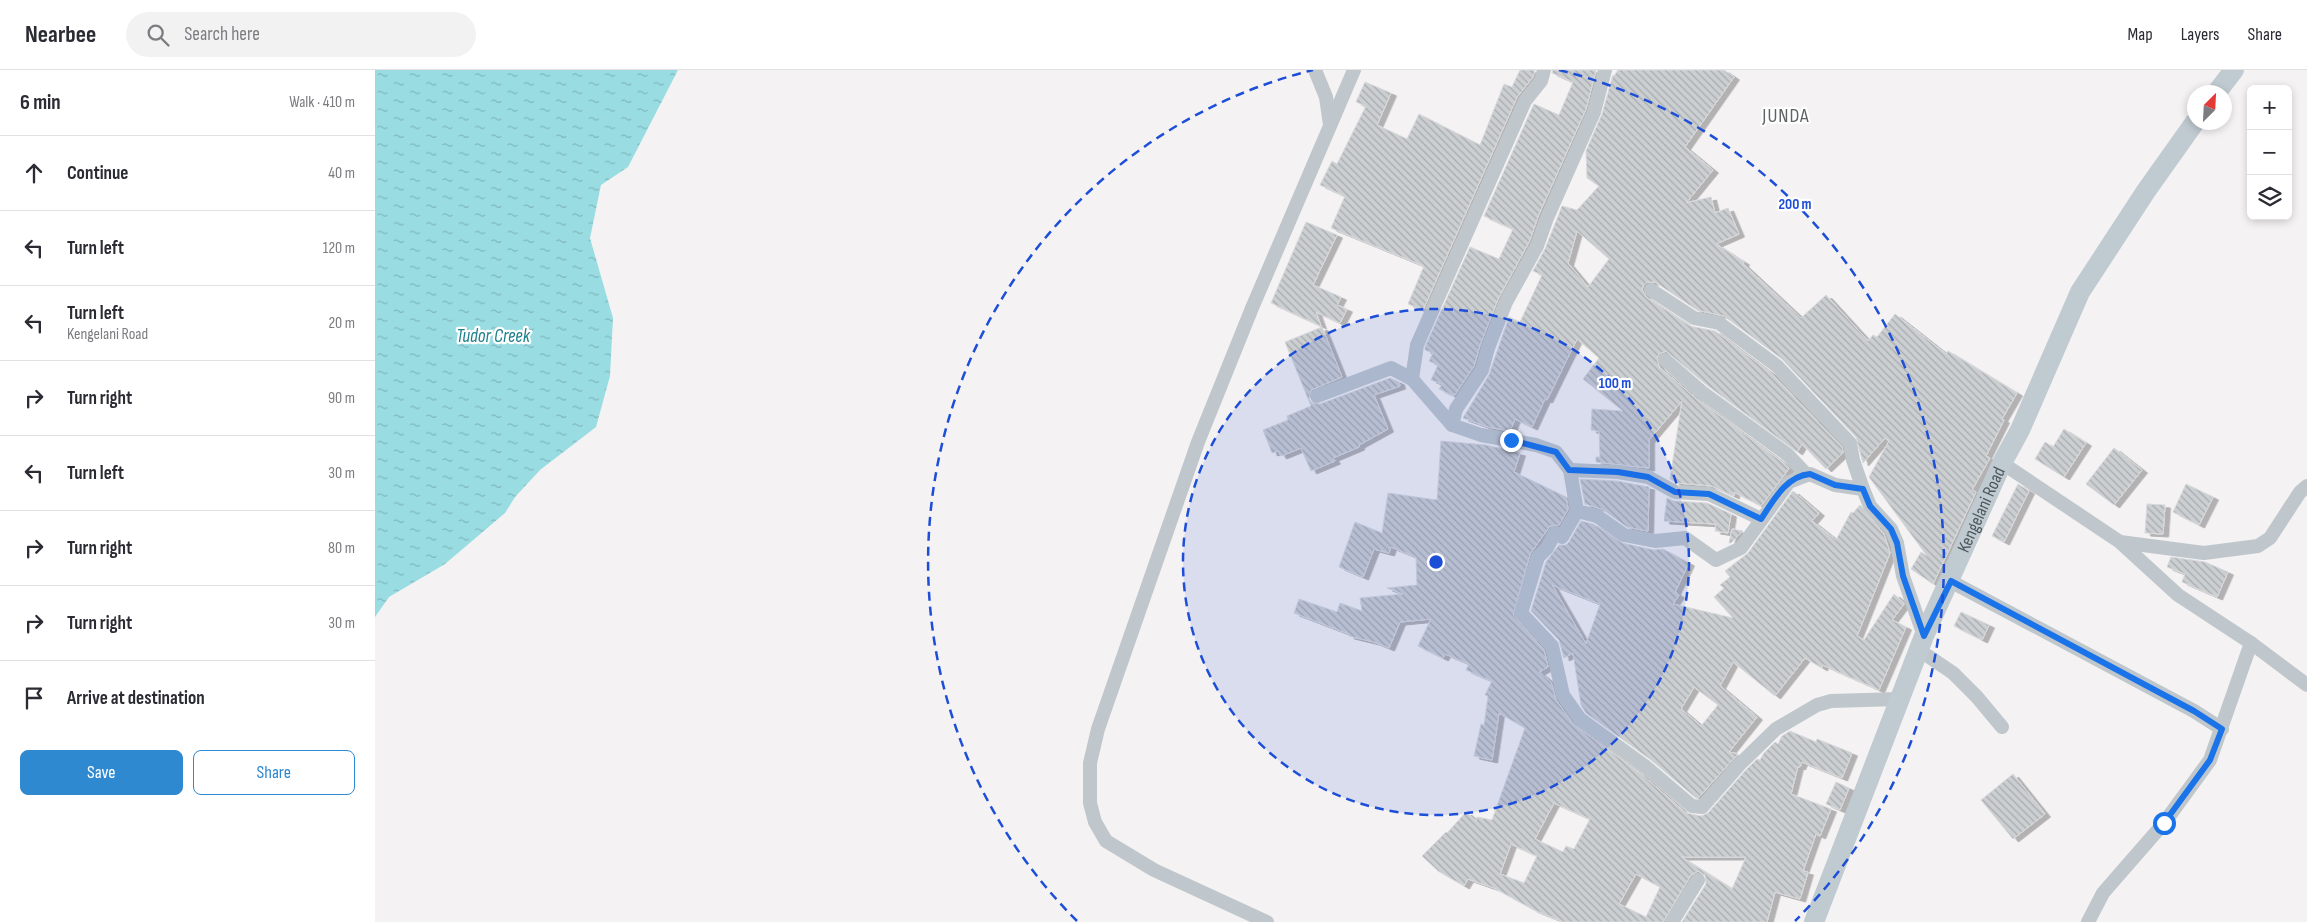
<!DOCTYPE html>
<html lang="en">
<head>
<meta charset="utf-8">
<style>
  :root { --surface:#fff; --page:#f2f2f3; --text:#2b2b33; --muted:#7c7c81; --line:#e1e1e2; --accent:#2f89d1 }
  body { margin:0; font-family:"Sofia Sans Condensed",sans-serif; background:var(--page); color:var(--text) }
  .controls { position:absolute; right:15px; top:15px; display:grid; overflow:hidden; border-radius:8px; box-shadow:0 2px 8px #0003 }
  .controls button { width:45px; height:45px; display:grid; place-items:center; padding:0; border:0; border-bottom:1px solid var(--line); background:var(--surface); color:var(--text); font:25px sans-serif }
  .compass { position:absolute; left:1812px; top:15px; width:45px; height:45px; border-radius:50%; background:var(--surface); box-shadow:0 2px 8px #0003; rotate:24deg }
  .stop { position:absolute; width:15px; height:15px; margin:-11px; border:4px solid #1a73e8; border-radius:50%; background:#fff }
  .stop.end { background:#1a73e8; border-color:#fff; box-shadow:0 1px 5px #0008 }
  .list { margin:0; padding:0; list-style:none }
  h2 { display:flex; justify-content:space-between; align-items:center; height:65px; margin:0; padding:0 20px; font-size:21px }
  h2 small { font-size:16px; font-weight:400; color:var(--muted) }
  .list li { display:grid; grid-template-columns:32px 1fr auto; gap:15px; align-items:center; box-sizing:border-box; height:75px; padding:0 20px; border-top:1px solid var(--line) }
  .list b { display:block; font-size:19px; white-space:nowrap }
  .list p { margin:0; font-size:16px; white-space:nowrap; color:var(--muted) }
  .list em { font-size:16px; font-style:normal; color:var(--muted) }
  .actions { display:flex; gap:10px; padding:15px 20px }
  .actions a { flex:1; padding:11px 0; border:1px solid var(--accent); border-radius:8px; text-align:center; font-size:18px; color:var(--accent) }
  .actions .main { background:var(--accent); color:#fff }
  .icon { flex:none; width:28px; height:28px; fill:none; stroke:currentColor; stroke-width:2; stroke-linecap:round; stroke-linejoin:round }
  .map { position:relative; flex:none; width:1932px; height:852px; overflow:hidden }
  header { display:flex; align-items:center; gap:30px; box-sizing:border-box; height:70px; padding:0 25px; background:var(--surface); border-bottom:1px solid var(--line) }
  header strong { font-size:24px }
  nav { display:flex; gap:28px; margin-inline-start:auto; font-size:18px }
  .search { width:350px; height:45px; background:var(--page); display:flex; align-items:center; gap:12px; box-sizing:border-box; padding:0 18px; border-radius:28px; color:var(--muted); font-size:19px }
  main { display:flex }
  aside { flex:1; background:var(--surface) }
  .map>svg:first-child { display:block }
  .water { fill:url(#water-ripples) }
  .building { fill:url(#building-back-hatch); stroke:#d7d9dc; fill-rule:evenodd; filter:url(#shadow) }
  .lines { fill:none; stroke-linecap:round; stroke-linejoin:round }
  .street { stroke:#bfc7cc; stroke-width:14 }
  .secondary { stroke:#c0cad1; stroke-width:20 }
  .route { stroke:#1a73e8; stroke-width:6 }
  .ring { fill:none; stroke:#1d4ed8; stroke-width:2.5; stroke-dasharray:9 6 }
  .labels { text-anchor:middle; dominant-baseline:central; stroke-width:4.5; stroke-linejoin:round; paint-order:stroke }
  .street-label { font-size:18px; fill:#4c575d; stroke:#fff }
  .water-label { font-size:19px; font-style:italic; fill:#1b8089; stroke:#fff }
  .quarter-label { font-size:20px; letter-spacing:1px; fill:#5f6366; stroke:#fff }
  .centre { fill:#1d4ed8; stroke:#fff; stroke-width:2.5 }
  .ring-label { font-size:15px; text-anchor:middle; font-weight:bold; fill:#1d4ed8; stroke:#fff; stroke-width:4.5; stroke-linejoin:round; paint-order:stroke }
</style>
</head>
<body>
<header>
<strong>Nearbee</strong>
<div class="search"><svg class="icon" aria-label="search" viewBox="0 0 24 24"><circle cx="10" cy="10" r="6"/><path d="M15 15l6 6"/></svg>Search here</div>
<nav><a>Map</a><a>Layers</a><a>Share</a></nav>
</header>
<main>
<aside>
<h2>6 min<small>Walk · 410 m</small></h2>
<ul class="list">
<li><svg class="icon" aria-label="ahead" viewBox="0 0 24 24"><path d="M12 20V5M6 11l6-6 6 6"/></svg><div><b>Continue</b></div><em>40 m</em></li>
<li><svg class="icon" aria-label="left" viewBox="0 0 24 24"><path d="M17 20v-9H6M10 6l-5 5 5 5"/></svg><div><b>Turn left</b></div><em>120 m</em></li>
<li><svg class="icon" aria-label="left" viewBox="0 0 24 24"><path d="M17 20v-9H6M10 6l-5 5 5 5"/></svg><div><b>Turn left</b><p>Kengelani Road</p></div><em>20 m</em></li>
<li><svg class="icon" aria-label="right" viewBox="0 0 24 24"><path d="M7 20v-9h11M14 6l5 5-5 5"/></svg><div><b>Turn right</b></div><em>90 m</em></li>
<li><svg class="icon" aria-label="left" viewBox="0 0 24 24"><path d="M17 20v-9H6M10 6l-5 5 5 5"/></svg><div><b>Turn left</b></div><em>30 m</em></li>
<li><svg class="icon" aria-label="right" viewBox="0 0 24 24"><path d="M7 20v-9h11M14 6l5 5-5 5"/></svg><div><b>Turn right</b></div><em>80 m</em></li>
<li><svg class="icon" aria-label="right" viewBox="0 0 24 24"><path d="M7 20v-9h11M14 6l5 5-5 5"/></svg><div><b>Turn right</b></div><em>30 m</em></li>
<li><svg class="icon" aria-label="arrive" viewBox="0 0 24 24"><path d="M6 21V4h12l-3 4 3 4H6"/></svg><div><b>Arrive at destination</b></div></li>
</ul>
<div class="actions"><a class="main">Save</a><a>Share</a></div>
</aside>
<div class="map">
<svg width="1932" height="852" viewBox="0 0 1932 852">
  <defs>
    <pattern id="water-ripples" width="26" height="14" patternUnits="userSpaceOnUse" patternTransform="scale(1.25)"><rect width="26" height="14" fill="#99dde3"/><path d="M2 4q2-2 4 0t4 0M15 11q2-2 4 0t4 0" fill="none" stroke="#7fb6bb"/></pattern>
    <pattern id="building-back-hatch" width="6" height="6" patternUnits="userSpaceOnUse" patternTransform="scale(1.25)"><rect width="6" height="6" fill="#cccfd2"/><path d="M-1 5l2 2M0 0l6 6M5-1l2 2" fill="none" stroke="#a8abae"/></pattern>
    <filter id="shadow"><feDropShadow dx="5.5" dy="3" stdDeviation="0" flood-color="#0004"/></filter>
  </defs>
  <rect width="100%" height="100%" fill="#f4f2f2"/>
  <path class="water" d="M0,0H303L253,97L226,115L215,168L238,248L235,306L221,357L165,400L140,427L130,443L70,494L14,527L0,547Z"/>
  <g class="building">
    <path d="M1145,0H1160L1158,7L1142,27L1048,240L1033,234L1049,196L956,158L970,126L945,115L957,91L962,94L991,36L981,32L990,12L1016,23L1002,55L1032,69L1044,44L1105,75L1129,14L1137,17Z"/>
    <path d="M1178,0H1221L1211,39L1164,144L1154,172L1123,229L1105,275L1099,296L1079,326L1064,319L1067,314L1056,310L1063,295L1054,291L1058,283L1050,280V277L1095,177L1124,189L1138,159L1109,146L1158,36L1159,34L1184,45L1198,12L1177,3Z"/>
    <path d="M1243,0H1349L1359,7L1310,77L1338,100L1311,133L1336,127L1340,143L1353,138L1364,164L1341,174L1369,192L1368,194L1426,248L1451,225L1493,271L1498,265L1502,267L1520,244L1571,284L1573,281L1642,323L1627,349L1629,350L1611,386L1615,388L1597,420L1601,422L1558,514L1536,499L1546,482L1552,486L1494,407L1514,371L1510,368L1488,393L1481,367L1407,289L1349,246L1322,240L1280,212H1272L1268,216L1267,220L1271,227L1315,256L1340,261L1396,303L1467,377L1468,383L1451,399L1427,374L1422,382L1333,316L1291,281L1284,284L1282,288L1284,297L1323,330L1407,392L1414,398L1410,404L1386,436L1359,422V426L1337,416L1302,413L1295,409L1307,331L1274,370V398L1221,392V387H1225L1224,361L1216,360L1217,339L1248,341L1208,309L1224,288L1202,269L1172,330L1170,329L1157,357L1140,349L1135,361L1113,357L1088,348L1114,305L1134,247L1145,252L1167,205L1158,201L1170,179L1187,136L1202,140L1224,116L1212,108L1211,81L1227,44L1238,5L1239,6ZM1202,161L1234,189L1213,217L1193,193Z"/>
    <path d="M931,152L962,165L938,215L966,227L962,235L972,239L965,253L941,242L946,256L896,233Z"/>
    <path d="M947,257L967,307L936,320L934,329L937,333L945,334L1015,308L1024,312L1025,316L999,325L1013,359L984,375V377L958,388L960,391L936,401L926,378L906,386L903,381L897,383L888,360L913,350L912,346L936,336L910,272Z"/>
    <path d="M1689,359L1711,373L1689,407L1660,389L1670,372L1678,377Z"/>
    <path d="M1066,371L1111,375L1145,383L1139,402L1191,427L1193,439L1184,455L1175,456L1155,484L1138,545L1169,580L1173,597L1164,602L1176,612L1181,630L1198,654L1266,704L1311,743L1326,746L1333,743L1370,701L1382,689L1385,690L1389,683L1400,672L1403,674L1407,666L1415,661L1441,672L1442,669L1477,683L1467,708L1427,692L1425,697L1423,696L1416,724L1456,739L1445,766L1441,764L1428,801L1433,802L1425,829L1400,822L1392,852H1307L1331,814L1330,805L1323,801L1316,805L1288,852H1189L1159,840L1119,818L1093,809L1089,816L1063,801L1047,786L1071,762L1072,763L1091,742L1101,751L1102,747L1117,750L1150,658L1124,643L1117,690L1099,686L1106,654L1109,655L1113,626L1110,625L1117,611L1091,600L1094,594L1070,584L1068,588L1043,576L1056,549L1025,552L1014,578L999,572L974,566V564L919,543L924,529L962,542L965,533L987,541L985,528L1028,524L1012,518L1042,515L1041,487L1016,477L1014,483L999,479L988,507L964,497L980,452L1007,463L1013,423L1062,430ZM1179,733L1215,749L1199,779L1191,776L1188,782L1160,769ZM1136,774L1162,786L1149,813L1125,804ZM1306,787H1371L1357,819ZM1261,804L1285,817L1271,847L1244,834Z"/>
    <path d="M1739,378L1767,400L1739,435L1711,414Z"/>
    <path d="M1205,409L1242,411L1274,417L1273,461L1252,457L1227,439L1210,434Z"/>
    <path d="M1643,414L1654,421L1629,472L1617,466Z"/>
    <path d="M1811,414L1838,427L1824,455L1798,442Z"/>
    <path d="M1418,421L1444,443L1437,451L1461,470L1476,442L1478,443L1485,435L1509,464L1515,483L1482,566L1489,570L1519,524L1527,531L1529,534L1517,550L1531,557L1504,620L1448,595L1447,598L1430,588L1400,626L1358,592L1345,616L1382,647L1354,682L1363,684L1323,728H1321L1276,690L1211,643L1206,635L1198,583L1189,588L1184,570L1156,541L1171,492L1184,475H1191L1194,472L1206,451L1218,454L1247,473L1279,480L1288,479L1314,493L1300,522L1304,525L1298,534L1358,548L1339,527L1349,518L1345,515L1355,507L1350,501L1373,483ZM1177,515L1225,534L1211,574ZM1319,617L1343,635L1326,656L1306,639Z"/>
    <path d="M1292,428L1299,431L1332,433L1356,444L1353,463L1340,461L1341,454L1289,451Z"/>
    <path d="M1772,434L1790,435L1788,464L1770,463Z"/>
    <path d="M1357,459L1368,461L1356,473H1354Z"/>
    <path d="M1796,487L1830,492L1853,502L1842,527L1807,512L1810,504L1792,497Z"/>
    <path d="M1586,542L1614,555L1607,570L1579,556Z"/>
    <path d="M1638,704L1670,744L1638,769L1606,730Z"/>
    <path d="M1461,712L1474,718L1465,740L1451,734Z"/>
  </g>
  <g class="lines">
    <g class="street">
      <path d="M940,0L951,27L955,55"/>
      <path d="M1276,220L1319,248L1344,253L1402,296L1475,373L1478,390L1488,419"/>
      <path d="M1290,290L1328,323L1413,385L1431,404"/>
      <path d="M1037,309L1042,275L1150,31L1166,11L1169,0"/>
      <path d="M942,326L1016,298L1037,309L1077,355L1106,365L1161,375L1181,382L1195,400L1202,441L1222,446L1249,465L1280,471L1310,468L1341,490L1366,478L1414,412L1435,404L1460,415L1488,419L1495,436L1516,459L1522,473L1528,506L1549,566"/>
      <path d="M1077,355L1081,339L1107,300L1113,278L1131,232L1162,176L1172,148L1219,42L1230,0"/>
      <path d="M1627,393L1745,472L1803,525L1876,573L1932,615"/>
      <path d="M1195,400L1243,402L1273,407L1300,422L1334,424L1386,449"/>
      <path d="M1202,441L1187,467L1180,463L1172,478L1163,487L1146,543L1177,576L1188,625L1205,649L1271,697L1317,736L1327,737L1364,695L1401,659L1442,635L1456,631L1524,629"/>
      <path d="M1745,472L1829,483L1883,476L1895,468L1925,422L1932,416"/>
      <path d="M1575,511L1819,641L1847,659"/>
      <path d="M1544,580L1578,603L1602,627L1627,657"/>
      <path d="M892,852L779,800L731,771L720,752L715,733V693L723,659L823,372L877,238L979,0"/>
      <path d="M1297,852L1323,810"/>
      <path d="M1713,852L1728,823L1789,753L1835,690L1876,573"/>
    </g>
    <g class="secondary">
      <path d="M1842,22L1859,0"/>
      <path id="s1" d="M1439,852L1549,566L1627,393L1645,360L1705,222L1771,121L1820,52"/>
    </g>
  </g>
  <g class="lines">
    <path class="route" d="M1136,370L1181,382L1194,400L1243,402L1273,407L1300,422L1334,424L1386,449C1398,431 1411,406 1435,404L1460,415L1488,419L1495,436L1516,459L1522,473L1528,506L1549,566L1576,511L1819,641L1847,659L1835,690L1789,753"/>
  </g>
  <circle cx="1061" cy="492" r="253" fill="#1d4ed8" fill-opacity=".12"/>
  <g class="ring">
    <circle cx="1061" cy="492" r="253"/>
    <path d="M702 851A507 507 0 0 1 938 0M1184 0A507 507 0 0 1 1420 851"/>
  </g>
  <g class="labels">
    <g class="street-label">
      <text stroke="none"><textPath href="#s1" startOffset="445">Kengelani Road</textPath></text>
    </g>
    <g class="water-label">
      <text x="118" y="266">Tudor Creek</text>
    </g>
    <g class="quarter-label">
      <text x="1411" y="46">JUNDA</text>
    </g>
  </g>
  <circle cx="1061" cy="492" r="8" class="centre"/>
  <g class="ring-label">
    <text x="1420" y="139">200 m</text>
    <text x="1240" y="318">100 m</text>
  </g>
</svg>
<div class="controls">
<button>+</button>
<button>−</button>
<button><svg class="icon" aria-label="layers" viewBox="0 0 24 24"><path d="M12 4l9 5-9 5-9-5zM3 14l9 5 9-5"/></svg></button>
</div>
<svg class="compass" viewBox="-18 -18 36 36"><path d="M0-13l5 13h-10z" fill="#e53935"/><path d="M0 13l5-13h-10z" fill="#7c7c81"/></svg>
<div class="stop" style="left:1789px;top:753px"></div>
<div class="stop end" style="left:1136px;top:370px"></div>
</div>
</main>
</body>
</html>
